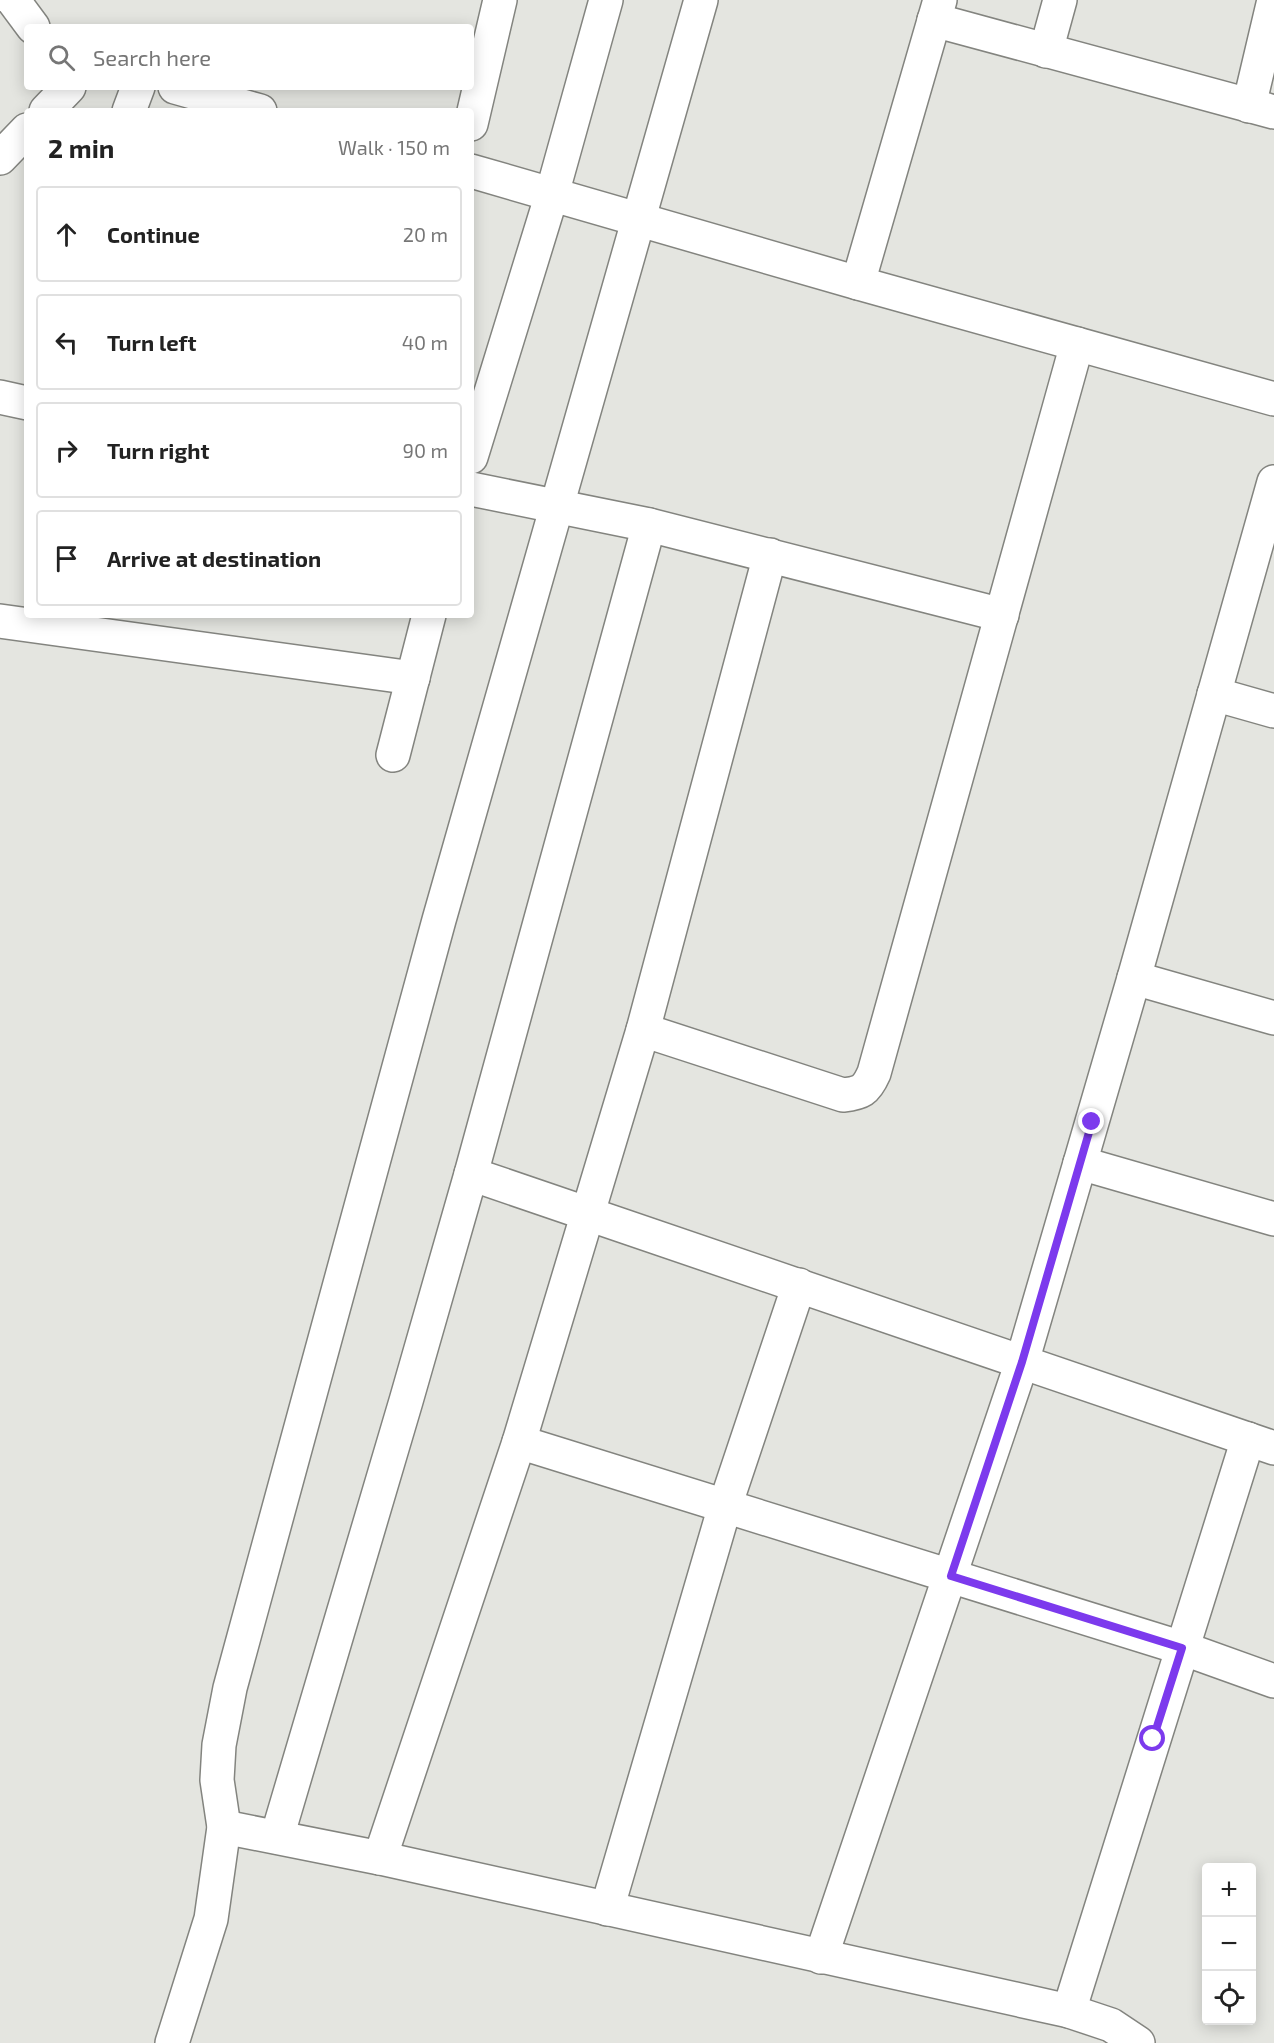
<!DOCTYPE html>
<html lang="en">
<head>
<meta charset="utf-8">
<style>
  :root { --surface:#fff; --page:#f2f2f2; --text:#222; --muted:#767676; --line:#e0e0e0 }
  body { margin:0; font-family:"Exo 2",sans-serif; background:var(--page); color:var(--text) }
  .controls { position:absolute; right:18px; bottom:18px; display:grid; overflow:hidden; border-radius:6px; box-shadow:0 3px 15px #0003 }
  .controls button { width:54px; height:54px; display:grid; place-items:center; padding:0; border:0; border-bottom:2px solid var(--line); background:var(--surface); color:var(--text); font:30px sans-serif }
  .stop { position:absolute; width:18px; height:18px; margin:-14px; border:4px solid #7c3aed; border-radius:50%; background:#fff }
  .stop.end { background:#7c3aed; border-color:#fff; box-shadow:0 2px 6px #0008 }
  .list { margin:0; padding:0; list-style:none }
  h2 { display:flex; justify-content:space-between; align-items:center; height:78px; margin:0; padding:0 24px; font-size:26px }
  h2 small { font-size:20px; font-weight:400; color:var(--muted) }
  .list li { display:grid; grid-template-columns:39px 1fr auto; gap:18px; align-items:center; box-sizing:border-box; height:96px; margin:0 12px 12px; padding:0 12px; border:2px solid var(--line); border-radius:6px }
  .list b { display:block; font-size:22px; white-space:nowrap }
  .list em { font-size:20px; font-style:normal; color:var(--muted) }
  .icon { flex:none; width:33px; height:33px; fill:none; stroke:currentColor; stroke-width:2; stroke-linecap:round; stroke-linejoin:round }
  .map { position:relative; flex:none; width:1274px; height:2043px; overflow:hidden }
  .search { position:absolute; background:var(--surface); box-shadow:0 3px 15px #0003; left:24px; top:24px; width:450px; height:66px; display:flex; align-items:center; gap:15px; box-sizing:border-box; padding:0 21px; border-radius:6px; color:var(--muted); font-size:22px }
  .panel { position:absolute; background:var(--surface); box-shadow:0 3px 15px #0003; left:24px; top:108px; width:450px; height:510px; border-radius:6px }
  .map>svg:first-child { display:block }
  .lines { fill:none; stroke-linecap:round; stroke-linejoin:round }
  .minor-casing { stroke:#83847f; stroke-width:36 }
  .minor { stroke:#fff; stroke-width:33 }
  .route { stroke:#7c3aed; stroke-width:8 }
</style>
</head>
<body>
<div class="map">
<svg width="1274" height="2043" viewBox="0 0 1274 2043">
  <rect width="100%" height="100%" fill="#e4e5e0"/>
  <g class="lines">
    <g class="minor-casing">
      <g id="minor">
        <path d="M13,0L33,27"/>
        <path d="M934,20L1274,112"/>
        <path d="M1046,51L1060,0"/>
        <path d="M175,87L260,111"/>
        <path d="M1249,106L1274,0"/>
        <path d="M46,111L69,87"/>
        <path d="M129,111L138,87"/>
        <path d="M471,124L500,0"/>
        <path d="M0,158L27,130"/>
        <path d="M471,171L858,283L1274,399"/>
        <path d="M858,283L940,0"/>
        <path d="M0,397L27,403"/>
        <path d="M471,457L552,194L606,0"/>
        <path d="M471,489L649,525L1002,615"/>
        <path d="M0,621L413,678"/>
        <path d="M1214,694L1274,711"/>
        <path d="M393,755L429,615"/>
        <path d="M1134,978L1274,1018"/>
        <path d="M643,1030L843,1095C861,1093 866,1091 874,1073L1077,344"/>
        <path d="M1080,1163L1274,1219"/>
        <path d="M471,1174L1274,1448"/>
        <path d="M519,1442L1182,1648L1274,1681"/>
        <path d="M224,1827L380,1858L1069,2011L1111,2025L1138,2043"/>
        <path d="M277,1837L406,1401L471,1174L649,525"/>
        <path d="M380,1858L519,1442L643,1030L770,555"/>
        <path d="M607,1909L725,1506L799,1285"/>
        <path d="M821,1957L1022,1362L1134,978L1274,482"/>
        <path d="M1069,2011L1248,1439"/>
        <path d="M172,2043L211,1919L224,1827L217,1780L219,1745L230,1688L439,920L701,0"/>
      </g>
    </g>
    <use href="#minor" class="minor"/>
  </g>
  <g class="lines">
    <path class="route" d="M1092,1122L1022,1362L951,1576L1182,1648L1153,1739"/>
  </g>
</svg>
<div class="controls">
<button>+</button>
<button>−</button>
<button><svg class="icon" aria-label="locate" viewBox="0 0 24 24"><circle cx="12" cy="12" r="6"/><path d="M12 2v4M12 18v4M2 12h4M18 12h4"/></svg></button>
</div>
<div class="stop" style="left:1153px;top:1739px"></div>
<div class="stop end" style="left:1092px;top:1122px"></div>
<div class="search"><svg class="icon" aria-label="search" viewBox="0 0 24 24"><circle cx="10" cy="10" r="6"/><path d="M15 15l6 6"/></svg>Search here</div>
<section class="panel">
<h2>2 min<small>Walk · 150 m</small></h2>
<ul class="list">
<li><svg class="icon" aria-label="ahead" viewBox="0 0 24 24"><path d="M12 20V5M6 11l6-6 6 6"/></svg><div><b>Continue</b></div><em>20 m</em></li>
<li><svg class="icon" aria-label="left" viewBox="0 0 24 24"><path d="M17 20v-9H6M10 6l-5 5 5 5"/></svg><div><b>Turn left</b></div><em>40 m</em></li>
<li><svg class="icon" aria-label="right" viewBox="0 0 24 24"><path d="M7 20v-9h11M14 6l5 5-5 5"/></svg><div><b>Turn right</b></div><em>90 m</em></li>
<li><svg class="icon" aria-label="arrive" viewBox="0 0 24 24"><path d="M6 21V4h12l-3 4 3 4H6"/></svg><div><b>Arrive at destination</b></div></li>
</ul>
</section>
</div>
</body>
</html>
